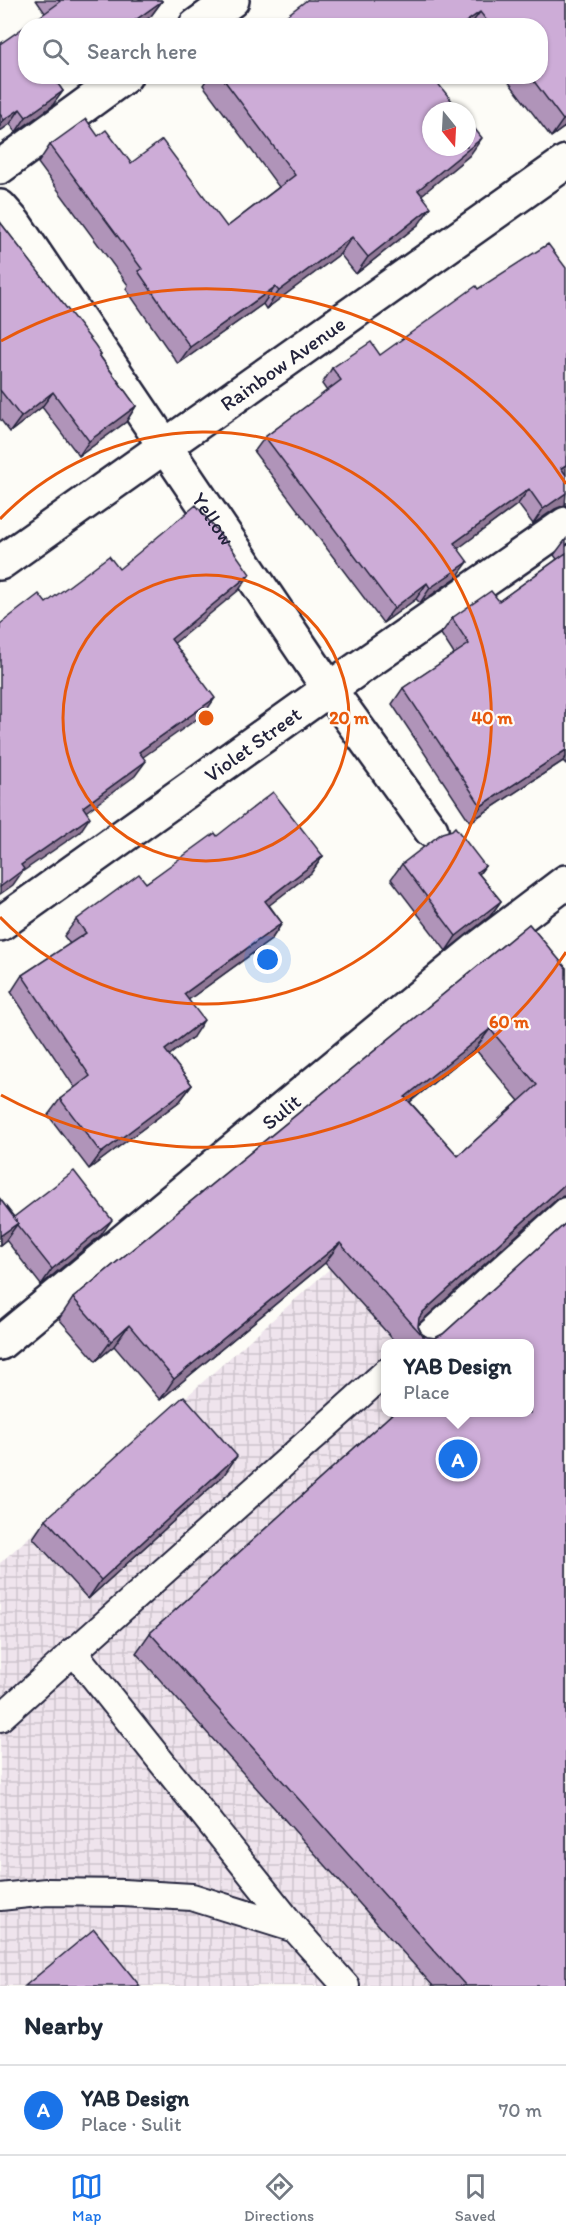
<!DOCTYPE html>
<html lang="en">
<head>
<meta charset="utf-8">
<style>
  :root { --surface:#fff; --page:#f6f6f7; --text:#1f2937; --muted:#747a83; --line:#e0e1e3; --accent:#1a73e8 }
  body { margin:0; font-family:Itim,sans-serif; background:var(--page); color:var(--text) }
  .compass { position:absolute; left:422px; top:102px; width:54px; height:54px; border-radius:50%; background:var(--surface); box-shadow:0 2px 4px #0004; rotate:162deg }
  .you { position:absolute; left:268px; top:960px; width:21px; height:21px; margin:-15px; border:4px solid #fff; border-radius:50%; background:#1a73e8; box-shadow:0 0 0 9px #1a73e833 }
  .badge { display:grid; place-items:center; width:39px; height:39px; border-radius:50%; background:var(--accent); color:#fff; font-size:20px; font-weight:700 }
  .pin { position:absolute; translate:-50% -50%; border:3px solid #fff; box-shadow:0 2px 6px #0006 }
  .popup { position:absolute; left:381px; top:1339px; width:153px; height:78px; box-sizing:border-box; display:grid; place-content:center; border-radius:12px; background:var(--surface); filter:drop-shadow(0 2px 4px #0005); font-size:20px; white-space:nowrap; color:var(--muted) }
  .popup b { font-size:22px; color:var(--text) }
  .popup::after { content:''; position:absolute; left:50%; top:100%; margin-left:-12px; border:12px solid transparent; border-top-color:var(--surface) }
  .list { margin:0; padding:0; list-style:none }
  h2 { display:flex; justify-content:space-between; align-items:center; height:78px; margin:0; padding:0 24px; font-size:26px }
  h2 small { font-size:20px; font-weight:400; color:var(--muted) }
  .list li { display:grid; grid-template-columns:39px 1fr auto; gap:18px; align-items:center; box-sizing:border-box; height:90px; padding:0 24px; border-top:2px solid var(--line) }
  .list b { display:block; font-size:22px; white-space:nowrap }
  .list p { margin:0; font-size:20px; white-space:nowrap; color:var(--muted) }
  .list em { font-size:20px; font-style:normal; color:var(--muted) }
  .icon { flex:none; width:33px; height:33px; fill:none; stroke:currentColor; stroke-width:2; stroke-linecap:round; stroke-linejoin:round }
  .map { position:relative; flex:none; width:566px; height:1986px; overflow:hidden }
  .search { position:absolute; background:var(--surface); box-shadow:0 2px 4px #0004; left:18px; right:18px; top:18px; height:66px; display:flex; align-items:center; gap:15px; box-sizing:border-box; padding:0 21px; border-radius:24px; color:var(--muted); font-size:22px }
  .sheet { height:168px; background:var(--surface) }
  nav { display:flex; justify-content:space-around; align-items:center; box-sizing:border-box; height:84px; border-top:2px solid var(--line); background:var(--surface); font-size:16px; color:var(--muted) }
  nav a { display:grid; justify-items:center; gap:3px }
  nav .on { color:var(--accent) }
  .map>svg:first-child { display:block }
  .industrial { fill:url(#industrial-grid); fill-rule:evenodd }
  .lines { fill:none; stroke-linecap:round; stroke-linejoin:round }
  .lane-casing { stroke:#22223b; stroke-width:30 }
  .street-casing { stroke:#22223b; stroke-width:38 }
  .lane { stroke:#fdfcf7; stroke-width:26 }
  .street { stroke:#fdfcf7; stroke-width:33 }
  .wall { fill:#b094b9; stroke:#22223b; stroke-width:1.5; fill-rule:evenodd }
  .shaded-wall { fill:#907896; stroke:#22223b; stroke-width:1.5 }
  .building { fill:#cdacd7; stroke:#22223b; stroke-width:1.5; fill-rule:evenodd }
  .ring { fill:none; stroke:#e8590c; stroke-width:3 }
  .labels { text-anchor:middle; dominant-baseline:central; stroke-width:4.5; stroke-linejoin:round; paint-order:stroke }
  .street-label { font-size:21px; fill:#22223b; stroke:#fdfcf7 }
  .centre { fill:#e8590c; stroke:#fdfcf7; stroke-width:3 }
  .ring-label { font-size:18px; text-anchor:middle; font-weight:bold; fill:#e8590c; stroke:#fdfcf7; stroke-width:4.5; stroke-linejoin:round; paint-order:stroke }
</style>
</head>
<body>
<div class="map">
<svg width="566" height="1986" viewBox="0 0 566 1986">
  <defs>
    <pattern id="industrial-grid" width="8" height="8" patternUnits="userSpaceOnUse" patternTransform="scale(1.5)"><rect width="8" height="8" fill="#efe4ed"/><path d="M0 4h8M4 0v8" fill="none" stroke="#cdc3cc"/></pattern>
  </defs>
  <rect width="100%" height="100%" fill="#fdfcf7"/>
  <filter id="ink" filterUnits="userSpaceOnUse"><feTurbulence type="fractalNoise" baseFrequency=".0167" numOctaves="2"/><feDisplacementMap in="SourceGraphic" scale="12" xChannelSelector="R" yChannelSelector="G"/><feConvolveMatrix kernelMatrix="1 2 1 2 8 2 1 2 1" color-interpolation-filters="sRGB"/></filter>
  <g filter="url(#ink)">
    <path class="industrial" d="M566,1058V1986H0V1563ZM386,1344H530V1412H386Z"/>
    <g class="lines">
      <g class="lane-casing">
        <g id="lane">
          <path d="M418,1344L566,1211"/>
          <path d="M73,1651L295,1929"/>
          <path d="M0,1718L386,1372"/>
          <path d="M0,1897L47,1892L123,1893L192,1897L295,1929L346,1986"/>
        </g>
      </g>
      <g class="street-casing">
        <g id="street">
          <path d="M196,26L232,0"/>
          <path d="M0,167L125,76"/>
          <path id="s1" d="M0,207L14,223L329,689L431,830"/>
          <path id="s2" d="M0,563L566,162"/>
          <path id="s3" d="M0,924L329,689L566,524"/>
          <path id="s4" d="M0,1343L475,951L566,882"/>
        </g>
      </g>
      <use href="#lane" class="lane"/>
      <use href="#street" class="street"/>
    </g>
    <g class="wall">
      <path d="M36,0H161L162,1L151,16L45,13Z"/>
      <path d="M566,0V126L551,137L504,76H540V26H273Z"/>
      <path d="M0,44L26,76H67L57,83L63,91L52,106L16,132L10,124L0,131Z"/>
      <path d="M209,76H432L470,155L421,195L419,224L356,274L340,254L266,309L263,304L178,364L126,289L128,285L38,163L50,145L98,136L131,163L227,227L279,187L203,85Z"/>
      <path d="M0,222L101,354L100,356L136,406L126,422L79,456L42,407L10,432L0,419Z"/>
      <path d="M380,355L565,474V505L555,509L533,524L518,504L458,548L457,577L420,603L416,599L383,623L254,452L265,437L327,391L322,384L332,368Z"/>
      <path d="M566,539V764L563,761L470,822L392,704L403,688L454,654L441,634L452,618L499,601L557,559L554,555Z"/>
      <path d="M217,836L323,856L311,873L269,905L282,923L271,940L188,1000L193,1037L169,1055L192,1085L180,1101L89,1169L48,1115L60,1099L75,1088L11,992L22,975L70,944L64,936L76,920L146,883Z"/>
      <path d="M402,864L485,866L479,874L501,901L490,916L446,951L391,879Z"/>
      <path d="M529,924L566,968V1197L563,1196L556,1200L418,1324V1326L422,1334L427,1337L435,1338L443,1334L566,1223V1986H433L136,1653L150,1633L393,1413H530V1344H397L325,1263L160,1400L114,1346L96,1361L59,1319L73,1298ZM475,1049L519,1101L458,1156L410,1102Z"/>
      <path d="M0,1199L14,1217L101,1235L41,1285L6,1240L0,1245Z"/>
      <path d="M224,1475L88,1599L33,1538L46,1519Z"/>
    </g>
    <g class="shaded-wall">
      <path d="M162,1L151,16L138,26H127Z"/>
      <path d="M480,12L470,26H460Z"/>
      <path d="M56,76H67L43,93L54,78Z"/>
      <path d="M63,91L52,106L16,132L26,117Z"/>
      <path d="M20,109L10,124L0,131V126L4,120Z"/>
      <path d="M566,118V126L551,137L563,120Z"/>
      <path d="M482,138L470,155L406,208L418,190Z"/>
      <path d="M431,207L419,224L356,274L368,257Z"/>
      <path d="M352,237L340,254L266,309L279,291Z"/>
      <path d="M275,287L263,304L178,364L190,347Z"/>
      <path d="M53,392L42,407L10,432L21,417Z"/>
      <path d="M136,406L126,422L79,456L89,441Z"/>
      <path d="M566,465V474L551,484L561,468Z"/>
      <path d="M529,489L518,504L444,559L454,543Z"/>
      <path d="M566,493L565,505L555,509L533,524L543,509Z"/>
      <path d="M468,562L457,577L420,603L430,588Z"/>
      <path d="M250,574L239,590L160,655L171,639Z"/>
      <path d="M427,583L416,599L383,623L394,608Z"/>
      <path d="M215,698L204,714L129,767L139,752Z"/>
      <path d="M566,750V757L563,761L470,822L481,806Z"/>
      <path d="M146,761L135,776L72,822L83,807Z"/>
      <path d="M90,817L80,832L22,872L13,885L0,894V887L21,865Z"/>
      <path d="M323,856L311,873L254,917L265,901Z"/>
      <path d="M485,866L474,881L477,872Z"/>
      <path d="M501,901L490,916L446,951L456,936Z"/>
      <path d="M282,923L271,940L173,1011L184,994Z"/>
      <path d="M204,1020L193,1037L154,1067L165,1050Z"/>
      <path d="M490,1029L475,1049L390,1118L405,1097Z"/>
      <path d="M192,1085L180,1101L89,1169L101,1153Z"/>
      <path d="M566,1183V1197L563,1196L556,1200L415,1327L413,1325L423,1312Z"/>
      <path d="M112,1220L101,1235L41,1285L52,1269Z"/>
      <path d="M18,1223L6,1240L0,1245V1236Z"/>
      <path d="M340,1243L325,1263L160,1400L174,1379Z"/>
      <path d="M129,1325L114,1346L96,1361L111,1341Z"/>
      <path d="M237,1456L224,1475L88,1599L101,1580Z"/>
    </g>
    <g class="building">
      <path d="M58,0H161L162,1L127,26H27L60,2Z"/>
      <path d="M307,0H566V118L563,120L530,76H540V26H491L480,12L460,26H273Z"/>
      <path d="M26,26V76H56L54,78L63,91L26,117L20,109L4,120L0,114V44Z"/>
      <path d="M221,76H432L460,111H431V147H467V119L482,138L418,190L431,207L368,257L352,237L279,291L275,287L190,347L138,271L142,269L50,145L86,119L98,136L106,130L131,163L162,140L227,227L295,175Z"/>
      <path d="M0,222L95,345L101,354L99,355L136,406L89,441L53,392L21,417L0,390Z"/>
      <path d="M548,244L566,268V465L561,468L566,475V493L543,509L529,489L454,543L468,562L430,588L427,583L394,608L265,437L341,380L332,368L371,342L380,355L476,286L478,289Z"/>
      <path d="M196,505L233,550L250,574L171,639L215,698L139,752L146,761L83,807L90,817L21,865L24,869L0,887V624L39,594L46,603L109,556L119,569Z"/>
      <path d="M566,553V750L481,806L403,688L469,644L452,618L491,591L499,601Z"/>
      <path d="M273,792L323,856L265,901L282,923L184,994L204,1020L165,1050L192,1085L101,1153L60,1099L90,1076L22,975L86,933L76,920L139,874L146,883L215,833L217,836Z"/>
      <path d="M455,827L485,866L477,872L501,901L456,936L402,864L442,833L452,830Z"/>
      <path d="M529,924L566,968V1183L423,1312L419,1318L418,1326L422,1334L427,1337L435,1338L443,1334L566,1223V1986H466L150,1633L393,1413H530V1344H430L340,1243L174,1379L129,1325L111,1341L73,1298ZM490,1029L537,1085L458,1156L405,1097Z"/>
      <path d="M74,1171L112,1220L52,1269L17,1225L18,1223L14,1217Z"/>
      <path d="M0,1199L18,1223L0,1236Z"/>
      <path d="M184,1396L237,1456L101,1580L46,1519Z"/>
      <path d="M94,1929L140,1986H25Z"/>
    </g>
  </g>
  <g class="ring">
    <circle cx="206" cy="718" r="143"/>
    <path d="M0 519A286 286 0 1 1 0 917"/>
    <path d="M566 952A429 429 0 0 1 1 1095M1 341A429 429 0 0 1 566 484"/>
  </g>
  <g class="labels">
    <g class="street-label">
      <text stroke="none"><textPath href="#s2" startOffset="346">Rainbow Avenue</textPath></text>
      <text stroke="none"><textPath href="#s1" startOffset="378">Yellow</textPath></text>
      <text stroke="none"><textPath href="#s3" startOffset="310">Violet Street</textPath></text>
      <text stroke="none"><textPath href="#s4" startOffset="364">Sulit</textPath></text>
    </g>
  </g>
  <circle cx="206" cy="718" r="9" class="centre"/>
  <g class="ring-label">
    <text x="349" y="724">20 m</text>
    <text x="492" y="724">40 m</text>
    <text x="509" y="1028">60 m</text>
  </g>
</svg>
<svg class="compass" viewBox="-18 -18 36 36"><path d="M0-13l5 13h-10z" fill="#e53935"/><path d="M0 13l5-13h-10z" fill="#747a83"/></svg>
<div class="you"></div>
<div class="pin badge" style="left:458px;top:1459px">A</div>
<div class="popup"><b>YAB Design</b>Place</div>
<div class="search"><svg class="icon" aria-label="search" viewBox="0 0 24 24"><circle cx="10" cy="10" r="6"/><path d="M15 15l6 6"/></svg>Search here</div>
</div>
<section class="sheet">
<h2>Nearby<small></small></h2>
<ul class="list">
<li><span class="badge">A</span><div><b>YAB Design</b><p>Place · Sulit</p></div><em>70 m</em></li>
</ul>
</section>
<nav>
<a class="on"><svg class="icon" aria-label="map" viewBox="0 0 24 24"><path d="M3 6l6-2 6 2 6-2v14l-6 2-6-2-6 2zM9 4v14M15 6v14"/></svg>Map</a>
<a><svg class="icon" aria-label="directions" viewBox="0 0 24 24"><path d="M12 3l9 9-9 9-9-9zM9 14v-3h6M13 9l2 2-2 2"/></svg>Directions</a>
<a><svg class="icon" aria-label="saved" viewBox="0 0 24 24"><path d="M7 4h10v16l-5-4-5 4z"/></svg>Saved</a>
</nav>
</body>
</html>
